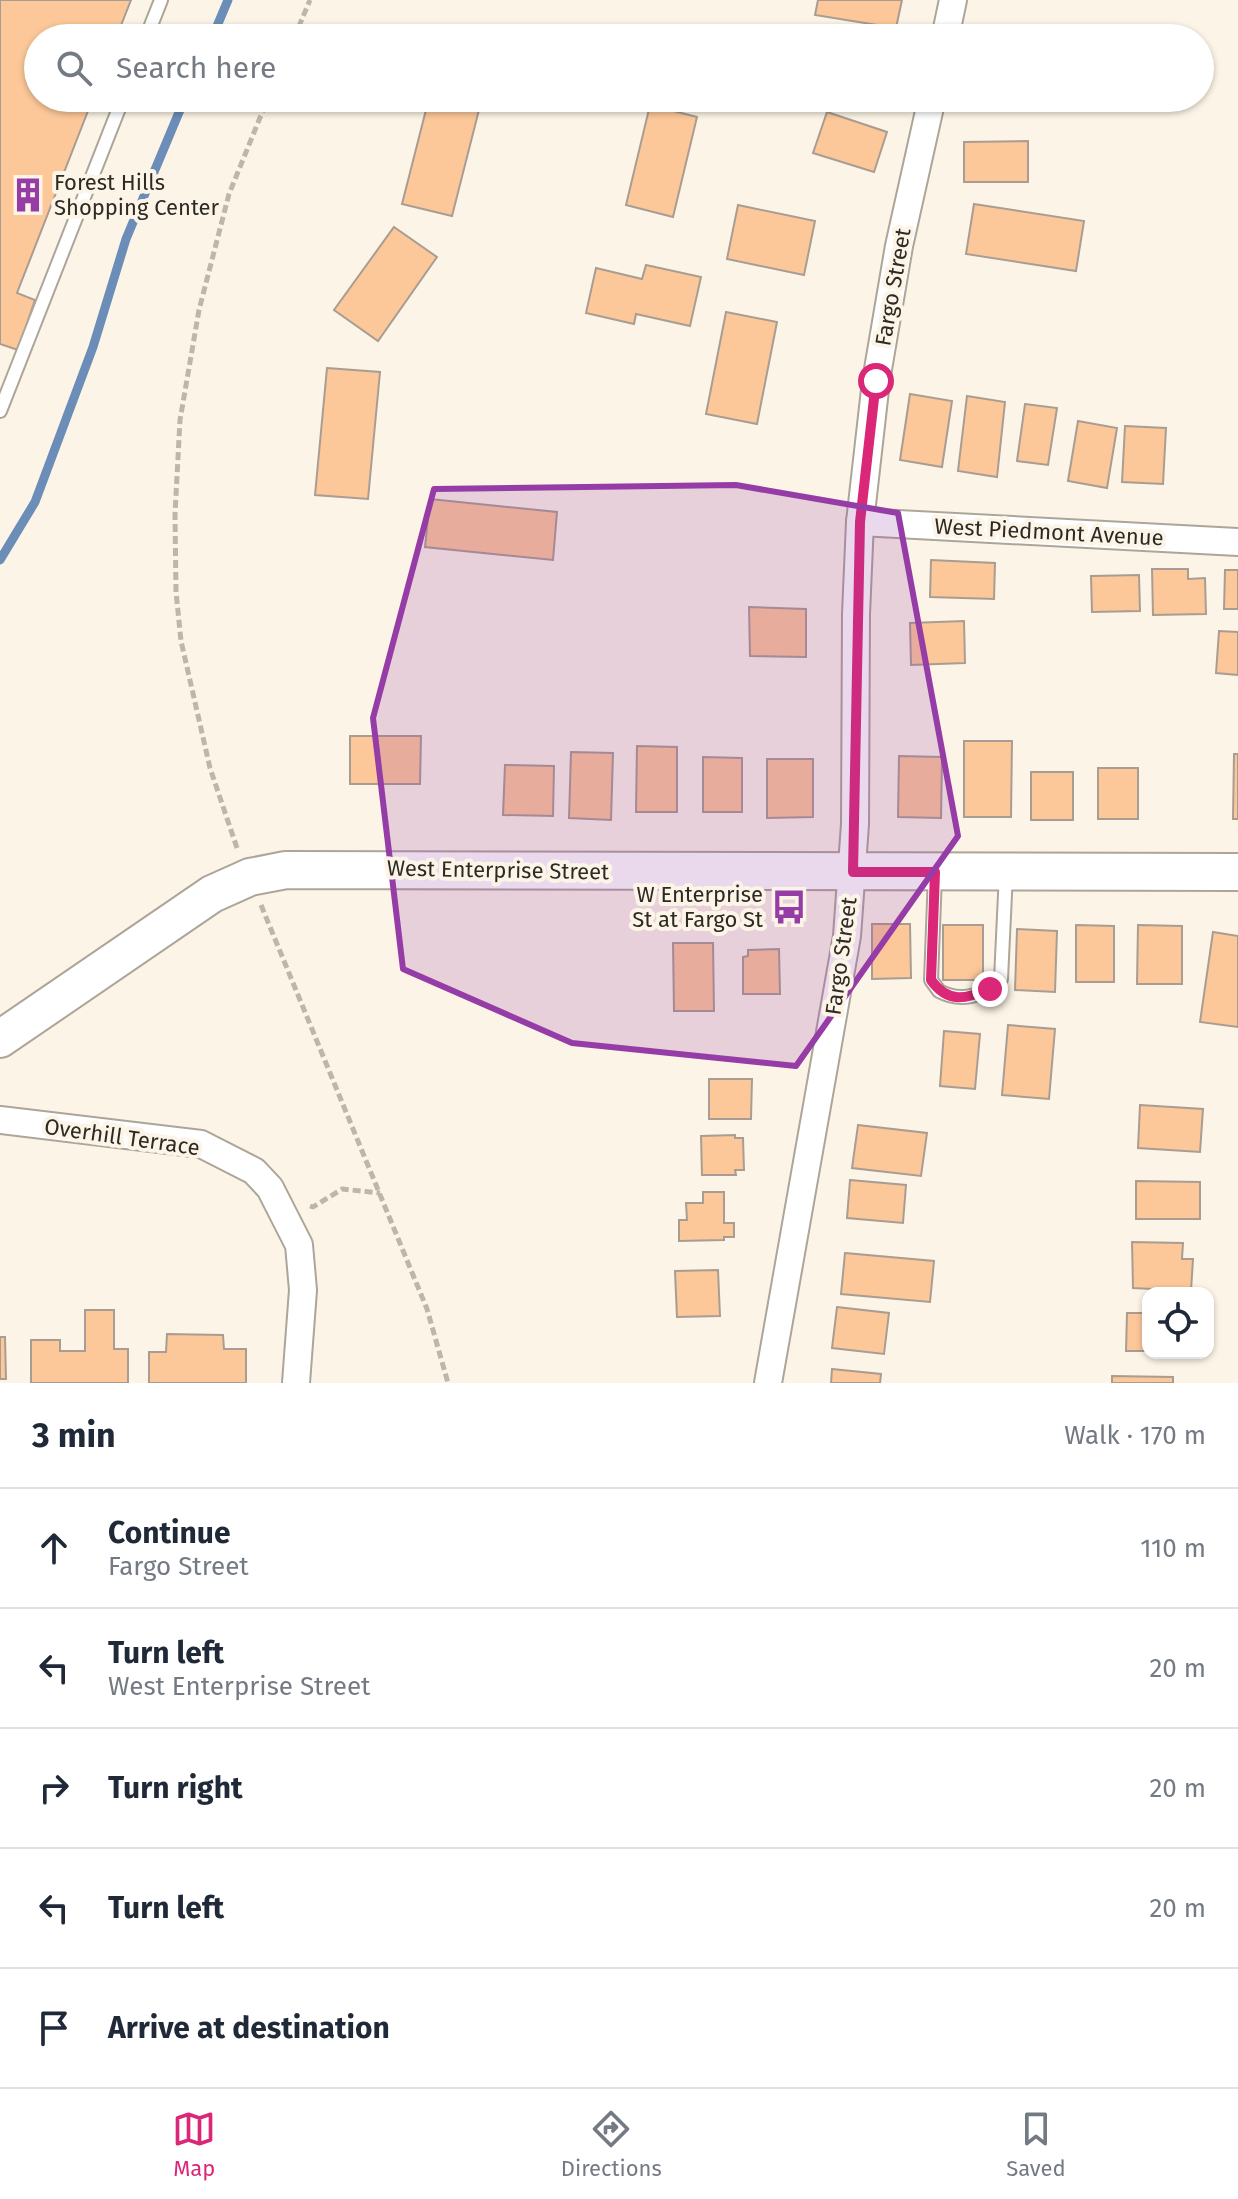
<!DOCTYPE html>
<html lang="en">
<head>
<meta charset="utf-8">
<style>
  :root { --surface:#fff; --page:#f6f6f7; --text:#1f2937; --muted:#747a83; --line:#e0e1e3; --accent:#db2777 }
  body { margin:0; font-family:"Fira Sans",sans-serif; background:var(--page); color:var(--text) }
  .controls { position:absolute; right:24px; bottom:24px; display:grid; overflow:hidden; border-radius:16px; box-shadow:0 2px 6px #0004 }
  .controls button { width:72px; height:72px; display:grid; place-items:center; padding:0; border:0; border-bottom:2px solid var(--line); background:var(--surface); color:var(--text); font:40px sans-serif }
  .stop { position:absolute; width:24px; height:24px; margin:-18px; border:6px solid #db2777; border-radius:50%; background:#fff }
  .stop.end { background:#db2777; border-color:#fff; box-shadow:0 2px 8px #0008 }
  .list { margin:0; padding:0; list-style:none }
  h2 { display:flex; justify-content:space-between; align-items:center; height:104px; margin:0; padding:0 32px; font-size:34px }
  h2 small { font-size:26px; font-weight:400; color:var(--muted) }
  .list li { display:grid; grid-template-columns:52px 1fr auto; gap:24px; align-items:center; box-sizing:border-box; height:120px; padding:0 32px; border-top:2px solid var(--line) }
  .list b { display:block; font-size:30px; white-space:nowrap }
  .list p { margin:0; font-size:26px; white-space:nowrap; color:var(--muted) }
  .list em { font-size:26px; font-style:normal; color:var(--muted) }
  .icon { flex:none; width:44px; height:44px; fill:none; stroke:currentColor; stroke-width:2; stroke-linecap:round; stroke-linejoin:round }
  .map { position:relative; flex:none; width:1238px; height:1383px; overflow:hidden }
  .search { position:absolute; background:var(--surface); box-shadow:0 2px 6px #0004; left:24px; right:24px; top:24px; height:88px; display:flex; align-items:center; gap:20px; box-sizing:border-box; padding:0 28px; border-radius:44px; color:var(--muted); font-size:30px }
  .sheet { height:704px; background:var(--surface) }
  nav { display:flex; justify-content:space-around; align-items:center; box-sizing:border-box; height:112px; border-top:2px solid var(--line); background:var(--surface); font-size:22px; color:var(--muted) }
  nav a { display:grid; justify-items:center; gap:4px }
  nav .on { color:var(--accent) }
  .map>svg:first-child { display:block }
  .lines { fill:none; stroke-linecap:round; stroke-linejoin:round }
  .stream { stroke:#6b8db8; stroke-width:9 }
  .building { fill:#fcc899; stroke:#a99d93; stroke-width:2 }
  .lane-casing { stroke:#aca599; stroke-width:16 }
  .street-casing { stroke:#aca599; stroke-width:30 }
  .secondary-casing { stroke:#aca599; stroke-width:40 }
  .path { stroke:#bcb6ab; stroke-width:5; stroke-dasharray:8 4; stroke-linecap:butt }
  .lane { stroke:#fff; stroke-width:12 }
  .street { stroke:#fff; stroke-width:26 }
  .secondary { stroke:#fff; stroke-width:36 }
  .route { stroke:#db2777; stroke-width:10 }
  .marked { fill:#963ca7; fill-opacity:0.2; stroke:#963ca7; stroke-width:6; stroke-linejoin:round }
  .labels { text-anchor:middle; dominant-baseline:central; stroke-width:8; stroke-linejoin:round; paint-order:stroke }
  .poi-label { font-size:22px; fill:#2d2a25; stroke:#fcf5e7; text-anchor:start }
  .street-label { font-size:22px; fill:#2d2a25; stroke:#fcf5e7 }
</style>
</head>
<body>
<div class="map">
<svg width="1238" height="1383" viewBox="0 0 1238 1383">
  <rect width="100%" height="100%" fill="#fcf5e7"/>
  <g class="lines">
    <g class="stream">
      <path d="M212,38L228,0"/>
      <path d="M0,560L35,502L93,347L126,239L185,98"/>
    </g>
  </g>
  <g class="building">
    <path d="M0,0H131L116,38H38V98H93L17,293L35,300L18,350L0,344Z"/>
    <path d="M818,0H902L896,28L815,15Z"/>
    <path d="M982,25L1051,26V38H982Z"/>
    <path d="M533,27L588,38H531Z"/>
    <path d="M429,98H482L452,216L402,204Z"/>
    <path d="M650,105L697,117L673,217L626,205Z"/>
    <path d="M827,112L887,132L874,172L813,153Z"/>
    <path d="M1028,141V182H964V142Z"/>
    <path d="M974,204L1084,221L1076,271L966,254Z"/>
    <path d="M738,205L815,221L804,275L727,259Z"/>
    <path d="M394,227L437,257L378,341L334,310Z"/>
    <path d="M646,265L701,277L690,326L636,314L634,324L586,313L596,268L642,279Z"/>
    <path d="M726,312L777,322L757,424L706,414Z"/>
    <path d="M327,368L380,372L368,499L315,495Z"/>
    <path d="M910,394L952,401L942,467L900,460Z"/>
    <path d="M967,396L1005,402L997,477L958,471Z"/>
    <path d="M1025,404L1057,408L1048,465L1017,461Z"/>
    <path d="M1078,421L1117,428L1107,488L1068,481Z"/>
    <path d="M1125,426L1166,428L1163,484L1122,482Z"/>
    <path d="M430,499L557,512L553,560L425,547Z"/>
    <path d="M931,560L995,563L994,599L930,597Z"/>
    <path d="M1152,569H1188V579L1205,578L1206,614L1153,615Z"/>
    <path d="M1225,570H1238V609H1224Z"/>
    <path d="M1139,575L1140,611L1092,612L1091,576Z"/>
    <path d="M749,607L806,609V657L750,656Z"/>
    <path d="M964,621L965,663L911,665L910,623Z"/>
    <path d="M1219,631L1238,632V675L1216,673Z"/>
    <path d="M350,736H421L420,784H350Z"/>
    <path d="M964,741H1012L1011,817H964Z"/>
    <path d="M637,746L677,747V812H636Z"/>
    <path d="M571,752L613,753L611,820L569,818Z"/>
    <path d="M1234,754H1238V819H1233Z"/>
    <path d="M899,756L942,757L941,818L898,817Z"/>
    <path d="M703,757L742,758V812H703Z"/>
    <path d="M767,759H813V817L767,818Z"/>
    <path d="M505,765L554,766L553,816L503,815Z"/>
    <rect x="1098" y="768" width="40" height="51"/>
    <rect x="1031" y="772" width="42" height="48"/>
    <path d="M872,924H910L911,978L872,979Z"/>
    <rect x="943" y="925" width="40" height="55"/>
    <path d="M1076,925L1114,926V982H1076Z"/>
    <path d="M1138,925L1182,926V984H1137Z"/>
    <path d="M1017,929L1057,931L1055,992L1015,990Z"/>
    <path d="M1213,932L1238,936V1027L1200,1022Z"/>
    <path d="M673,943H713L714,1011H674Z"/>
    <path d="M779,949L780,994H743V957L748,956V950Z"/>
    <path d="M1008,1025L1055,1029L1049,1099L1002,1095Z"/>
    <path d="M944,1031L980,1034L975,1089L940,1086Z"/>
    <path d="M709,1079H752L751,1119H709Z"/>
    <path d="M1140,1105L1203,1109L1200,1152L1138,1148Z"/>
    <path d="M858,1125L927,1133L921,1176L852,1168Z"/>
    <path d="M735,1135V1138H743L744,1170H735L736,1175H702L701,1136Z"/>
    <path d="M850,1180L906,1185L903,1223L847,1218Z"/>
    <path d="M1136,1181L1200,1182V1219H1136Z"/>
    <path d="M703,1192H724V1223H734V1237H724V1240L679,1241V1220H687L686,1203H703Z"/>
    <path d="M1132,1242L1183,1243L1182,1259H1193L1191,1291L1133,1288Z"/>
    <path d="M845,1253L934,1261L930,1302L841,1294Z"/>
    <path d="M718,1270L720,1316L677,1317L675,1271Z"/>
    <path d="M837,1307L889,1313L884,1354L832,1348Z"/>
    <path d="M85,1310H114V1349H128V1383H31V1340H60V1351H85Z"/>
    <path d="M1127,1313H1148V1351H1126Z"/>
    <path d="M167,1334L223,1335L224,1349H246V1383H149V1352H166Z"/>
    <path d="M0,1337H5L6,1379H0Z"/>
    <path d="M832,1369L881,1374L880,1383H831Z"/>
    <path d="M1112,1376L1173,1377V1383H1112Z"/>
  </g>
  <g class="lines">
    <g class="lane-casing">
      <g id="lane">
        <path d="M146,38L161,0"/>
        <path d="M0,411L123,98"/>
        <path d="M935,875L931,980L939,991C961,1003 984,996 1001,979L1006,873"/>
      </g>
    </g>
    <g class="street-casing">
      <g id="street">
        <path d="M945,38L953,0"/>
        <path d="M860,522L1238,542"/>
        <path d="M0,1120L201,1144L254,1171L270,1188L299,1245L303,1290L296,1383"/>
        <path d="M768,1383L847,936L855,824L856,614L860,522L876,381L899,246L932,98"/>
      </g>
    </g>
    <g class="secondary-casing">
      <path id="secondary" d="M0,1039L212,894L250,877L286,870L1238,872"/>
    </g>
    <g class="path">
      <path d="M294,38L310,0"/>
      <path d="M237,848L210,768L181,641L176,592L175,514L180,420L199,310L229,194L268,98"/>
      <path d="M261,905L427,1309L448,1383"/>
      <path d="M310,1206L313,1207L342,1189L380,1193"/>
    </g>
    <use href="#lane" class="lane"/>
    <use href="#street" class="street"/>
    <use href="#secondary" class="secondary"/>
  </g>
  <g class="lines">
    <path class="route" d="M876,381L860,522L853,872H935L931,980C948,1004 966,999 990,989"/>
  </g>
  <path class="marked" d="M736,485L898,513L958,836L796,1066L572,1043L403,969L373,718L434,489Z"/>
  <defs>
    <g id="building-bare" transform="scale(2.76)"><path d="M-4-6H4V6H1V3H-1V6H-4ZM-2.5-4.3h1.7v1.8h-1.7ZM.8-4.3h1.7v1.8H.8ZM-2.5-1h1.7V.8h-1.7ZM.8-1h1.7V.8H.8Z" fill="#963ca7" stroke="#fcf5e7" stroke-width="2.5" paint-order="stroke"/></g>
    <g id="bus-bare" transform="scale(2.76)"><path d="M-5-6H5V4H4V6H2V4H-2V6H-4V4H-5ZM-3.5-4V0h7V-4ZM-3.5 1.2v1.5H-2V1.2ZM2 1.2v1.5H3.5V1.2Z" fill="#963ca7" stroke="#fcf5e7" stroke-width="2.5" paint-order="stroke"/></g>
  </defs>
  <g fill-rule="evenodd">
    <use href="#building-bare" x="28" y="195"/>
    <use href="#bus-bare" x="789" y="907"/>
  </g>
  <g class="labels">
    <g class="poi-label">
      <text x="54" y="182">Forest Hills<tspan x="54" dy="25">Shopping Center</tspan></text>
      <text x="763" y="894" text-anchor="end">W Enterprise<tspan x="763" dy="25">St at Fargo St</tspan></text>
    </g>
    <g class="street-label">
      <text transform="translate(893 287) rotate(-80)">Fargo Street</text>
      <text transform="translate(1049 532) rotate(3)">West Piedmont Avenue</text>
      <text transform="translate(498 870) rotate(1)">West Enterprise Street</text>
      <text transform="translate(841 956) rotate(-82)">Fargo Street</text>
      <text transform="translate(122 1137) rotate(8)">Overhill Terrace</text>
    </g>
  </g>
</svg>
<div class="controls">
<button><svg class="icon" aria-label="locate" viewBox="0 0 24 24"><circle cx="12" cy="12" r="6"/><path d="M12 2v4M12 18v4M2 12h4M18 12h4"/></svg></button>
</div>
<div class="stop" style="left:876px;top:381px"></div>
<div class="stop end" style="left:990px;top:989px"></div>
<div class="search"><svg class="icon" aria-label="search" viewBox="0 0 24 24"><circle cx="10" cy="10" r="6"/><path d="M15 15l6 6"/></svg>Search here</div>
</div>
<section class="sheet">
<h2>3 min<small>Walk · 170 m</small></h2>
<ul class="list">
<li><svg class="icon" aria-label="ahead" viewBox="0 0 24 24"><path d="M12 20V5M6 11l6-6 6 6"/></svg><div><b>Continue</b><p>Fargo Street</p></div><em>110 m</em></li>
<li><svg class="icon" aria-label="left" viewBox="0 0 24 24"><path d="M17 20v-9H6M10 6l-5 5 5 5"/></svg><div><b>Turn left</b><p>West Enterprise Street</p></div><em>20 m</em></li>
<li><svg class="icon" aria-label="right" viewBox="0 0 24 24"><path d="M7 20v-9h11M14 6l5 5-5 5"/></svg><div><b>Turn right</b></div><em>20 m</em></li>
<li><svg class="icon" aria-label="left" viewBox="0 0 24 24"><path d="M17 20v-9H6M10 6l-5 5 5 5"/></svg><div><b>Turn left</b></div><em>20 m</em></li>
<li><svg class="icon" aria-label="arrive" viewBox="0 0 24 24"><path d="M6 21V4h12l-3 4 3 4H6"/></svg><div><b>Arrive at destination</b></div></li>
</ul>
</section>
<nav>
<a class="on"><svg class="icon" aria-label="map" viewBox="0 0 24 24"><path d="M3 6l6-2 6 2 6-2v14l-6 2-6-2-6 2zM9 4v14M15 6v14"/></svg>Map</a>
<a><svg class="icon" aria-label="directions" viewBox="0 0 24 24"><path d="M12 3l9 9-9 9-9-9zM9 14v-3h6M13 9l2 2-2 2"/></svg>Directions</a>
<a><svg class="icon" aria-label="saved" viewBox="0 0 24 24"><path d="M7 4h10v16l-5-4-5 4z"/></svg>Saved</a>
</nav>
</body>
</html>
